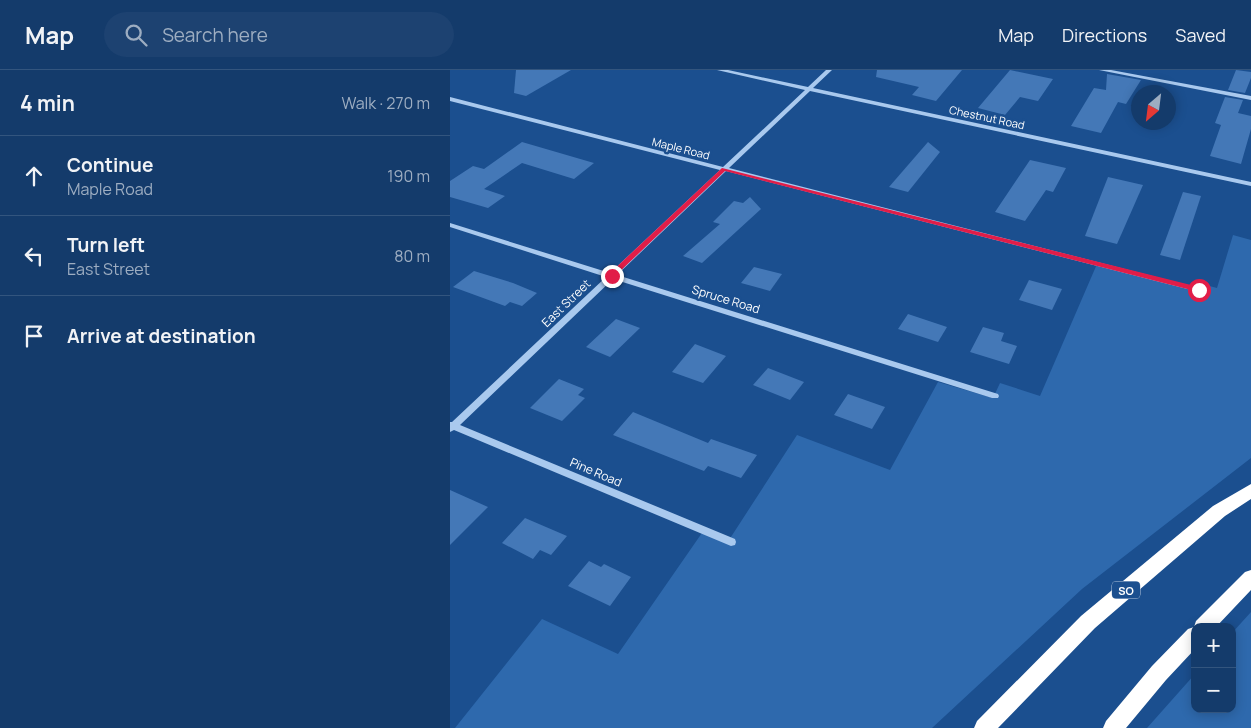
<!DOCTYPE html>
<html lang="en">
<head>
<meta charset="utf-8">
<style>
  :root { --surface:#143b6b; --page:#1d4271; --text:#f1f3f6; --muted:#9dadc1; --line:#33557e }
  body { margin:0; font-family:Manrope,sans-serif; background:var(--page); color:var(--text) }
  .controls { position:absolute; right:15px; bottom:15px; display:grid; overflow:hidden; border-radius:10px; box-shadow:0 2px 12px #0003 }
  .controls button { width:45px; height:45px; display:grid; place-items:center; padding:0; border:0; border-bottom:1px solid var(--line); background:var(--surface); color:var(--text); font:25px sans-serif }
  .compass { position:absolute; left:681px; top:15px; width:45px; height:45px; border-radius:50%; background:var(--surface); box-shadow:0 2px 12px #0003; rotate:208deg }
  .stop { position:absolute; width:15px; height:15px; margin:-11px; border:4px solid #e11d48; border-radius:50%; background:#fff }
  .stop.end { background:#e11d48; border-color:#fff; box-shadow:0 1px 5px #0008 }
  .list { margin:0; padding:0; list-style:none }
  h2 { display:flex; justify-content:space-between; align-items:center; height:65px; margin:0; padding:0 20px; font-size:21px }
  h2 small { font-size:16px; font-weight:400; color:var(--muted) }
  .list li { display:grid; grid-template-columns:32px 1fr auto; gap:15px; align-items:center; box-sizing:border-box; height:80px; padding:0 20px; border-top:1px solid var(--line) }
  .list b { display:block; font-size:19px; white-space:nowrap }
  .list p { margin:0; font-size:16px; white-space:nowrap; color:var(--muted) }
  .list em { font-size:16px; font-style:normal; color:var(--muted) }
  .icon { flex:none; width:28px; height:28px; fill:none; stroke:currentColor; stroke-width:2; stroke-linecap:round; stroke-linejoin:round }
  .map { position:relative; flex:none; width:801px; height:658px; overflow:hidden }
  header { display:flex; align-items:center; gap:30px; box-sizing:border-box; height:70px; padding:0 25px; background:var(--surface); border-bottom:1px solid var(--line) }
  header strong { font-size:24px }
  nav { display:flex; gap:28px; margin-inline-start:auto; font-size:18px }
  .search { width:350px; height:45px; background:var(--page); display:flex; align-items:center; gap:12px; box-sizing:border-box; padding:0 18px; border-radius:28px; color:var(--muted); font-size:19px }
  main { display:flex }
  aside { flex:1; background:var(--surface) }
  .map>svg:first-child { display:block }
  .green { fill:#2e69ad }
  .building { fill:#4478b7 }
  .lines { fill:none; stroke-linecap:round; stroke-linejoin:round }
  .minor { fill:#a9c9ee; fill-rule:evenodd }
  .highway { fill:#fff; fill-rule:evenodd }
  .route { fill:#e11d48 }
  .labels { text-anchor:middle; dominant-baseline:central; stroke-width:5; stroke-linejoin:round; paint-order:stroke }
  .far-street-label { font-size:11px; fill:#fff; stroke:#1b4f8f }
  .shield { fill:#1b4f8f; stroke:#bbcadd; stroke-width:1 }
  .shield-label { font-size:11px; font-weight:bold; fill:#fff }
  .street-label { font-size:12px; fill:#fff; stroke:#1b4f8f }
</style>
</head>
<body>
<header>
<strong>Map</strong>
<div class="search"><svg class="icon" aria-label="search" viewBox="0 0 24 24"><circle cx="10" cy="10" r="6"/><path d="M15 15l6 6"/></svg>Search here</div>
<nav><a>Map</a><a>Directions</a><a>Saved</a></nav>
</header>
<main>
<aside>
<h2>4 min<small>Walk · 270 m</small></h2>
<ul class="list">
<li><svg class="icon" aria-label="ahead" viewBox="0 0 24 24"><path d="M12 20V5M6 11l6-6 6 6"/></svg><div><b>Continue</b><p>Maple Road</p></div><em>190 m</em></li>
<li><svg class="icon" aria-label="left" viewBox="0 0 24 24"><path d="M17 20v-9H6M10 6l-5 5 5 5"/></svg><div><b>Turn left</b><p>East Street</p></div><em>80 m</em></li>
<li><svg class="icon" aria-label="arrive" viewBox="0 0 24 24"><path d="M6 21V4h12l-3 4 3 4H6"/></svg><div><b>Arrive at destination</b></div></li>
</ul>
</aside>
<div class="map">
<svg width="801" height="658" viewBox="0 0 801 658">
  <rect width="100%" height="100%" fill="#1b4f8f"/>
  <g class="green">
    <path d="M783,165L801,170V388L632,519L482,658H5L92,549L168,584L254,460L279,470L347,365L440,400L488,312L543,328L550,313L590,326L647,194L747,219L748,213L767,218Z"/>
    <path d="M801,542V658H697L745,604V639H782V563Z"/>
  </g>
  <g class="building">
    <path d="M66,0H121L76,26L64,23Z"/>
    <path d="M427,0H512L486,31L462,25L469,17L426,7Z"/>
    <path d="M560,0L603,9L588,31L570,27L555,45L528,38Z"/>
    <path d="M786,0L801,2V8L795,23L778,20Z"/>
    <path d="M657,4L691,10L676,34L668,32L651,63L621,56L644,18L656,20Z"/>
    <path d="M775,27L793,30L788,43L801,46V59L791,94L760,86L771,55L765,53Z"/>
    <path d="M72,72L144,93L124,109L72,93L34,119L55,126L38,138L0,127V111L23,96L34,99Z"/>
    <path d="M478,72L490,82L458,122L439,117Z"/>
    <path d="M580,90L616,98L603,122L596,120L575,151L545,142Z"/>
    <path d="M658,107L693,115L667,174L635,166Z"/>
    <path d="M733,122L751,126L730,190L710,185Z"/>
    <path d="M300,127L311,139L252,193L233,186L270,154L263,152L284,131L293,133Z"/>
    <path d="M304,197L332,204L320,221L291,213Z"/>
    <path d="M24,201L63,213L87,223L72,236L60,232L55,236L3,217Z"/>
    <path d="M579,210L612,219L602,240L569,230Z"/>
    <path d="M458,244L497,257L488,272L448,259Z"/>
    <path d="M166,249L190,258L160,287L136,277Z"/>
    <path d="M533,257L554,263L551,271L567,276L559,294L520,282Z"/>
    <path d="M245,274L276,286L253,313L222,302Z"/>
    <path d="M318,298L354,312L340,330L303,315Z"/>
    <path d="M109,309L134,319L128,325L135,328L112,351L80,338Z"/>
    <path d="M398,324L435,337L422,359L384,345Z"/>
    <path d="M183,342L258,373L261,369L307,385L291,408L258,396L254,401L163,365Z"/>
    <path d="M0,420L38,437L0,475Z"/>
    <path d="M75,448L117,466L101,485L90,480L83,489L52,473Z"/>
    <path d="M139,491L151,497L154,494L181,507L160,536L118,516Z"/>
  </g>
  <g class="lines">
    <g class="minor">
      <path d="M267,0H278L358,17L376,0H382L363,18L801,112V116L360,21L279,98L749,218L753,220L749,222L276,101L167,205L548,324L549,326L548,328H542L163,209L10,355L285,469L286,472L285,475L281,476L4,360L0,362V352H2L156,207L0,157V153L160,203L270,100L0,31V27L273,97L355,20Z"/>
      <path d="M649,0H661L801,26V30Z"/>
    </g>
    <g class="highway">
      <path d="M801,414V429L775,446L645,558L548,658H524L527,651L631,546L763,436Z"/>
      <path d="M801,500V520L766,557H745V579L716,610L676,658H653L656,651L702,596L738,559L744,557L746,551L795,502Z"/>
    </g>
  </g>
  <path class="route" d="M272,98L749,217L752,220L749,222L275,101L164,207H159V204Z"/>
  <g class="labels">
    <g class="far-street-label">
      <text transform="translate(537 47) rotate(12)">Chestnut Road</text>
      <text transform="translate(231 78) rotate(14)">Maple Road</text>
    </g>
    <rect class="shield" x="662" y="511.5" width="28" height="17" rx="4"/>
    <g class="shield-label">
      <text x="676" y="520">SO</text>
    </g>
    <g class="street-label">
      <text transform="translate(276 229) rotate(17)">Spruce Road</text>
      <text transform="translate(116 233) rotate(-44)">East Street</text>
      <text transform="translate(146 402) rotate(23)">Pine Road</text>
    </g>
  </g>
</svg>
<div class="controls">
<button>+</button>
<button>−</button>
</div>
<svg class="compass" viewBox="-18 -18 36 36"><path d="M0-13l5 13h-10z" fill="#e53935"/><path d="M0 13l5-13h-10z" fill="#9dadc1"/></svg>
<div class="stop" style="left:749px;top:220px"></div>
<div class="stop end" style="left:162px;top:206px"></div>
</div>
</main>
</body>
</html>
